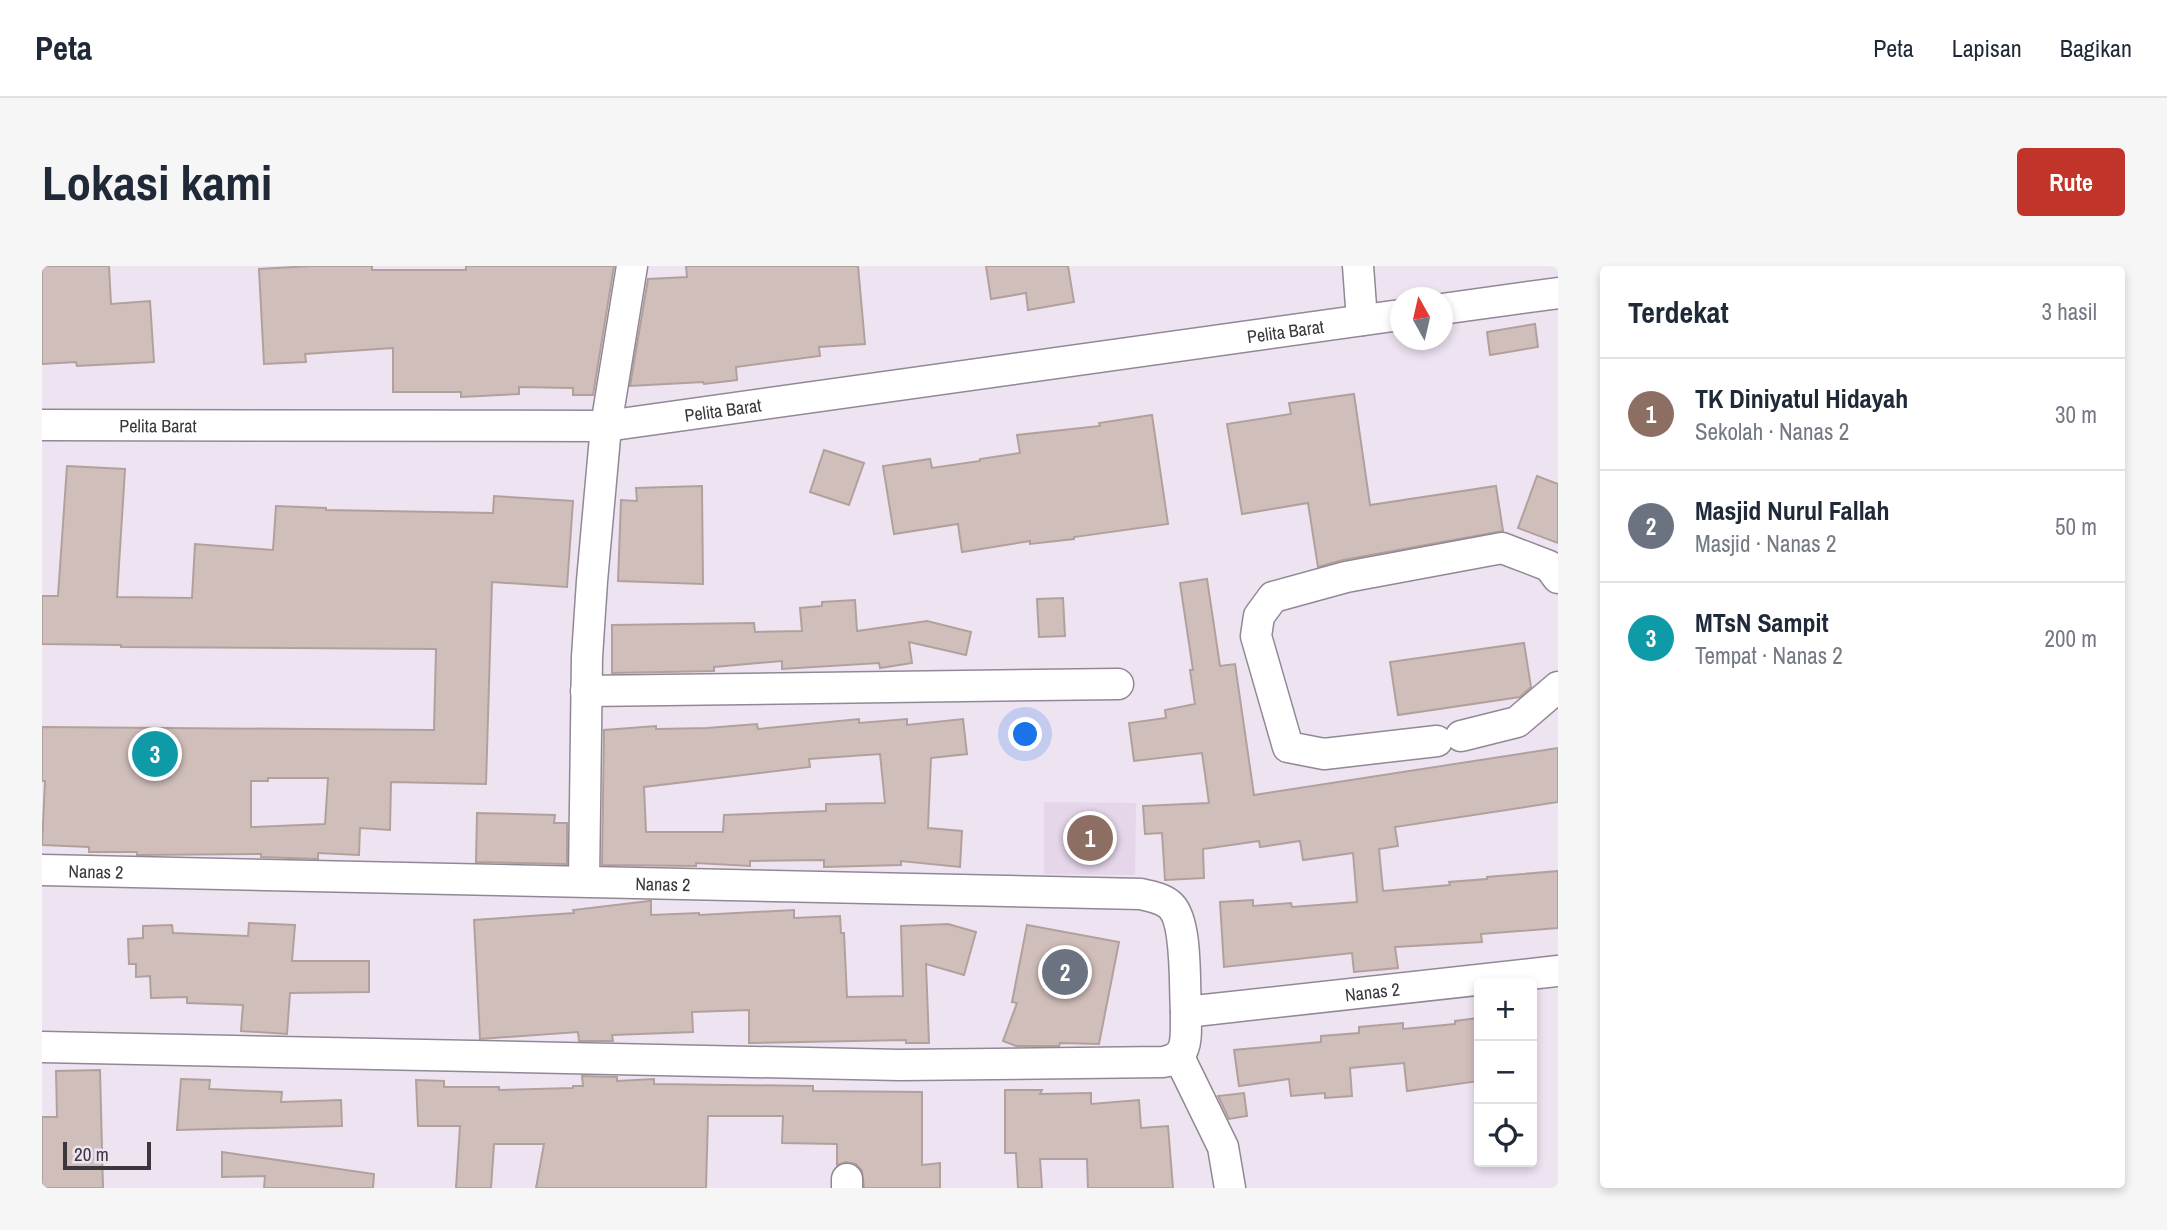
<!DOCTYPE html>
<html lang="id">
<head>
<meta charset="utf-8">
<style>
  :root { --surface:#fff; --page:#f6f6f7; --text:#1f2937; --muted:#747a83; --line:#e0e1e3; --accent:#c13429 }
  body { margin:0; font-family:"Archivo Narrow",sans-serif; background:var(--page); color:var(--text) }
  .controls { position:absolute; right:21px; bottom:21px; display:grid; overflow:hidden; border-radius:7px; box-shadow:0 4px 10px #0003 }
  .controls button { width:63px; height:63px; display:grid; place-items:center; padding:0; border:0; border-bottom:2px solid var(--line); background:var(--surface); color:var(--text); font:35px sans-serif }
  .compass { position:absolute; left:1348px; top:21px; width:63px; height:63px; border-radius:50%; background:var(--surface); box-shadow:0 4px 10px #0003; rotate:352deg }
  .scale { position:absolute; left:21px; bottom:18px; width:88px; box-sizing:border-box; padding-left:7px; border:4px solid #3b373d; border-top:0; font-size:19px; line-height:24px; white-space:nowrap; color:#3b373d; -webkit-text-stroke:5px #eee3f1; paint-order:stroke }
  .you { position:absolute; left:984px; top:469px; width:24px; height:24px; margin:-18px; border:5px solid #fff; border-radius:50%; background:#1a73e8; box-shadow:0 0 0 10px #1a73e833 }
  .badge { display:grid; place-items:center; width:46px; height:46px; border-radius:50%; background:var(--accent); color:#fff; font-size:23px; font-weight:700 }
  .pin { position:absolute; translate:-50% -50%; border:4px solid #fff; box-shadow:0 2px 7px #0006 }
  .list { margin:0; padding:0; list-style:none }
  h2 { display:flex; justify-content:space-between; align-items:center; height:91px; margin:0; padding:0 28px; font-size:30px }
  h2 small { font-size:23px; font-weight:400; color:var(--muted) }
  .list li { display:grid; grid-template-columns:46px 1fr auto; gap:21px; align-items:center; box-sizing:border-box; height:112px; padding:0 28px; border-top:2px solid var(--line) }
  .list b { display:block; font-size:26px; white-space:nowrap }
  .list p { margin:0; font-size:23px; white-space:nowrap; color:var(--muted) }
  .list em { font-size:23px; font-style:normal; color:var(--muted) }
  .icon { flex:none; width:38px; height:38px; fill:none; stroke:currentColor; stroke-width:2; stroke-linecap:round; stroke-linejoin:round }
  .map { position:relative; flex:none; width:1516px; height:922px; overflow:hidden; border-radius:7px }
  header { display:flex; align-items:center; gap:42px; box-sizing:border-box; height:98px; padding:0 35px; background:var(--surface); border-bottom:2px solid var(--line) }
  header strong { font-size:33px }
  nav { display:flex; gap:38px; margin-inline-start:auto; font-size:24px }
  .intro { display:flex; align-items:center; justify-content:space-between; box-sizing:border-box; height:168px; padding:0 42px }
  h1 { margin:0; font-size:49px }
  .button { padding:18px 32px; border-radius:7px; background:var(--accent); color:#fff; font-size:24px; font-weight:700 }
  main { display:flex; gap:42px; padding:0 42px }
  aside { flex:1; background:var(--surface); border-radius:7px; box-shadow:0 4px 10px #0003 }
  .map>svg:first-child { display:block }
  .built { fill:#e5d6ea }
  .building { fill:#d0beba; stroke:#b2a09c; stroke-width:2; fill-rule:evenodd }
  .lines { fill:none; stroke-linecap:round; stroke-linejoin:round }
  .minor-casing { stroke:#928895; stroke-width:33 }
  .minor { stroke:#fff; stroke-width:30 }
  .labels { text-anchor:middle; dominant-baseline:central; stroke-width:5; stroke-linejoin:round; paint-order:stroke }
  .street-label { font-size:18px; fill:#3b373d; stroke:#eee3f1 }
</style>
</head>
<body>
<header>
<strong>Peta</strong>
<nav><a>Peta</a><a>Lapisan</a><a>Bagikan</a></nav>
</header>
<div class="intro"><h1>Lokasi kami</h1><a class="button">Rute</a></div>
<main>
<div class="map">
<svg width="1516" height="922" viewBox="0 0 1516 922">
  <rect width="100%" height="100%" fill="#eee3f1"/>
  <path class="built" d="M1002,536L1094,537L1093,609L1002,608Z"/>
  <g class="building">
    <path d="M0,0H67L69,38L108,35L112,96L35,100L34,96L0,98Z"/>
    <path d="M269,0H330V4H424V0H572L551,129H531V122L477,121V128L419,131V126H351V82L263,88L264,96L222,98L217,3Z"/>
    <path d="M644,0H816L823,78L777,81L778,90L694,101L695,114L662,118L661,116L588,120L606,13L645,11Z"/>
    <path d="M944,0H1026L1032,36L986,44L984,27L949,33Z"/>
    <path d="M1493,58L1496,81L1448,89L1445,66Z"/>
    <path d="M1312,128L1328,239L1454,220L1461,265L1301,294L1276,301L1266,237L1200,248L1185,158L1249,148L1247,137Z"/>
    <path d="M1110,149L1126,258L1032,271V273L988,278V275L920,286L916,258L852,268L841,200L888,193L890,202L938,195V193L978,187L975,169L1058,160L1057,157Z"/>
    <path d="M782,184L822,197L807,239L768,226Z"/>
    <path d="M25,200L83,203L75,331L150,332L153,278L231,284L234,240L284,242V244L451,247L452,230L531,235L525,321L450,316L444,518L349,516L348,564L318,562L317,589L276,587V593L219,591V588L95,589V586H47V581L0,579L3,515H0V461L392,464L394,383L79,381V379L0,378V330H16ZM226,512H286L283,558L209,561V515H226Z"/>
    <path d="M1495,210L1516,218V277L1476,262Z"/>
    <path d="M660,220L661,318L576,315L579,234L595,235L594,222Z"/>
    <path d="M1165,313L1178,400L1193,398L1212,529L1516,482V536L1353,561L1356,580L1337,583L1341,625L1408,619L1407,616L1445,613V611L1516,605V662L1439,668L1440,676L1353,681L1356,702L1312,706L1310,687L1182,701L1178,636L1211,634V640L1249,637L1250,641L1315,636L1311,587L1261,594L1258,575L1218,581L1217,575L1161,583L1162,612L1123,614L1120,567L1103,568L1101,540L1167,537L1160,487L1092,495L1087,457L1124,452L1123,444L1153,438L1148,404H1151L1138,317Z"/>
    <path d="M1021,332L1023,370L997,371L995,333Z"/>
    <path d="M813,334L815,365L885,355L929,366L924,389L867,376L870,397L838,402L837,397L740,403V395L672,401V405L570,407V359L712,357L713,366L760,365L758,342L780,340V336Z"/>
    <path d="M1482,377L1489,421L1478,431L1356,449L1348,396Z"/>
    <path d="M817,453V457L865,453V459L921,453L925,488L889,492L886,562L920,565L918,601L859,595V599L782,601V594L708,595V600L654,597V600L560,599L562,464L614,460V463L665,462L715,458L716,463ZM838,488L843,537L784,538V545L682,549L681,566H604L602,521L768,501L767,493Z"/>
    <path d="M435,547L513,549L512,557H525V598L434,596Z"/>
    <path d="M607,635H609V649L657,647V649L752,644V652L798,650L799,667H802L805,731L861,730L859,660L906,658L934,666L922,709L884,698L887,777H864V774L707,777V744L650,746L651,766L570,769L571,775H537L536,766L438,773L432,654L532,647L531,644Z"/>
    <path d="M207,657L253,659L250,695H327V726L248,727L245,768L199,765L201,739L145,737V731L109,732L108,710L94,711V698H87L86,673L101,672V660L130,659L131,667L206,670Z"/>
    <path d="M985,659L1077,676L1057,778L1018,777L1017,780H974L961,775L975,737L970,736Z"/>
    <path d="M1437,752V815L1365,825L1362,797L1308,802L1310,830L1283,832V827L1249,830L1247,813L1197,820L1192,784L1279,776V770L1317,767V761L1361,757V763L1413,758V755Z"/>
    <path d="M58,804L61,922H0V851H15L14,805Z"/>
    <path d="M540,810L575,811V815L612,813V818L771,820V825L880,826V899L898,897V922H822L820,905L814,898L804,896L795,899V878L740,877L741,850H666L664,922H494L502,878H452L449,922H414L418,860H376L374,814L402,815V821H457V824L531,822V820H541Z"/>
    <path d="M139,813L168,814L167,823L240,826L239,836L299,834L300,860L135,864Z"/>
    <path d="M963,824H1000L998,828L1049,827V838L1097,834L1099,862L1126,860L1131,922H1046L1045,893H998L1000,922H976L974,887H963Z"/>
    <path d="M1202,827L1205,850L1187,853L1176,830Z"/>
    <path d="M180,886L332,908L331,922H222L223,910L180,911Z"/>
  </g>
  <g class="lines">
    <g class="minor-casing">
      <g id="minor">
        <path d="M1316,0L1320,54"/>
        <path d="M1400,43L1516,27"/>
        <path id="s1" d="M0,159L564,160L1358,49"/>
        <path d="M544,425L1076,418"/>
        <path d="M1419,470L1475,456L1516,421"/>
        <path d="M1395,475L1282,488L1246,481L1214,370L1217,350L1231,331L1304,311L1460,282L1507,300L1516,312"/>
        <path id="s2" d="M0,604L1099,628C1110,631 1121,632 1129,640C1146,657 1142,721 1144,746L1516,705"/>
        <path d="M542,615L545,391L550,315L564,160L590,0"/>
        <path d="M0,781L858,799L1121,796C1149,792 1143,769 1144,746"/>
        <path d="M1137,791L1181,881L1188,922"/>
        <path d="M805,913V922"/>
      </g>
    </g>
    <use href="#minor" class="minor"/>
  </g>
  <g class="labels">
    <g class="street-label">
      <text stroke="none"><textPath href="#s1" startOffset="1250">Pelita Barat</textPath></text>
      <text stroke="none"><textPath href="#s1" startOffset="682">Pelita Barat</textPath></text>
      <text stroke="none"><textPath href="#s1" startOffset="116">Pelita Barat</textPath></text>
      <text stroke="none"><textPath href="#s2" startOffset="54">Nanas 2</textPath></text>
      <text stroke="none"><textPath href="#s2" startOffset="621">Nanas 2</textPath></text>
      <text stroke="none"><textPath href="#s2" startOffset="1428">Nanas 2</textPath></text>
    </g>
  </g>
</svg>
<div class="controls">
<button>+</button>
<button>−</button>
<button><svg class="icon" aria-label="locate" viewBox="0 0 24 24"><circle cx="12" cy="12" r="6"/><path d="M12 2v4M12 18v4M2 12h4M18 12h4"/></svg></button>
</div>
<svg class="compass" viewBox="-18 -18 36 36"><path d="M0-13l5 13h-10z" fill="#e53935"/><path d="M0 13l5-13h-10z" fill="#747a83"/></svg>
<div class="scale">20 m</div>
<div class="you"></div>
<div class="pin badge" style="left:1048px;top:572px;background:#8d6e63">1</div>
<div class="pin badge" style="left:1023px;top:706px;background:#6b7280">2</div>
<div class="pin badge" style="left:113px;top:488px;background:#0f9aa8">3</div>
</div>
<aside>
<h2>Terdekat<small>3 hasil</small></h2>
<ul class="list">
<li><span class="badge" style="background:#8d6e63">1</span><div><b>TK Diniyatul Hidayah</b><p>Sekolah · Nanas 2</p></div><em>30 m</em></li>
<li><span class="badge" style="background:#6b7280">2</span><div><b>Masjid Nurul Fallah</b><p>Masjid · Nanas 2</p></div><em>50 m</em></li>
<li><span class="badge" style="background:#0f9aa8">3</span><div><b>MTsN Sampit</b><p>Tempat · Nanas 2</p></div><em>200 m</em></li>
</ul>
</aside>
</main>
</body>
</html>
